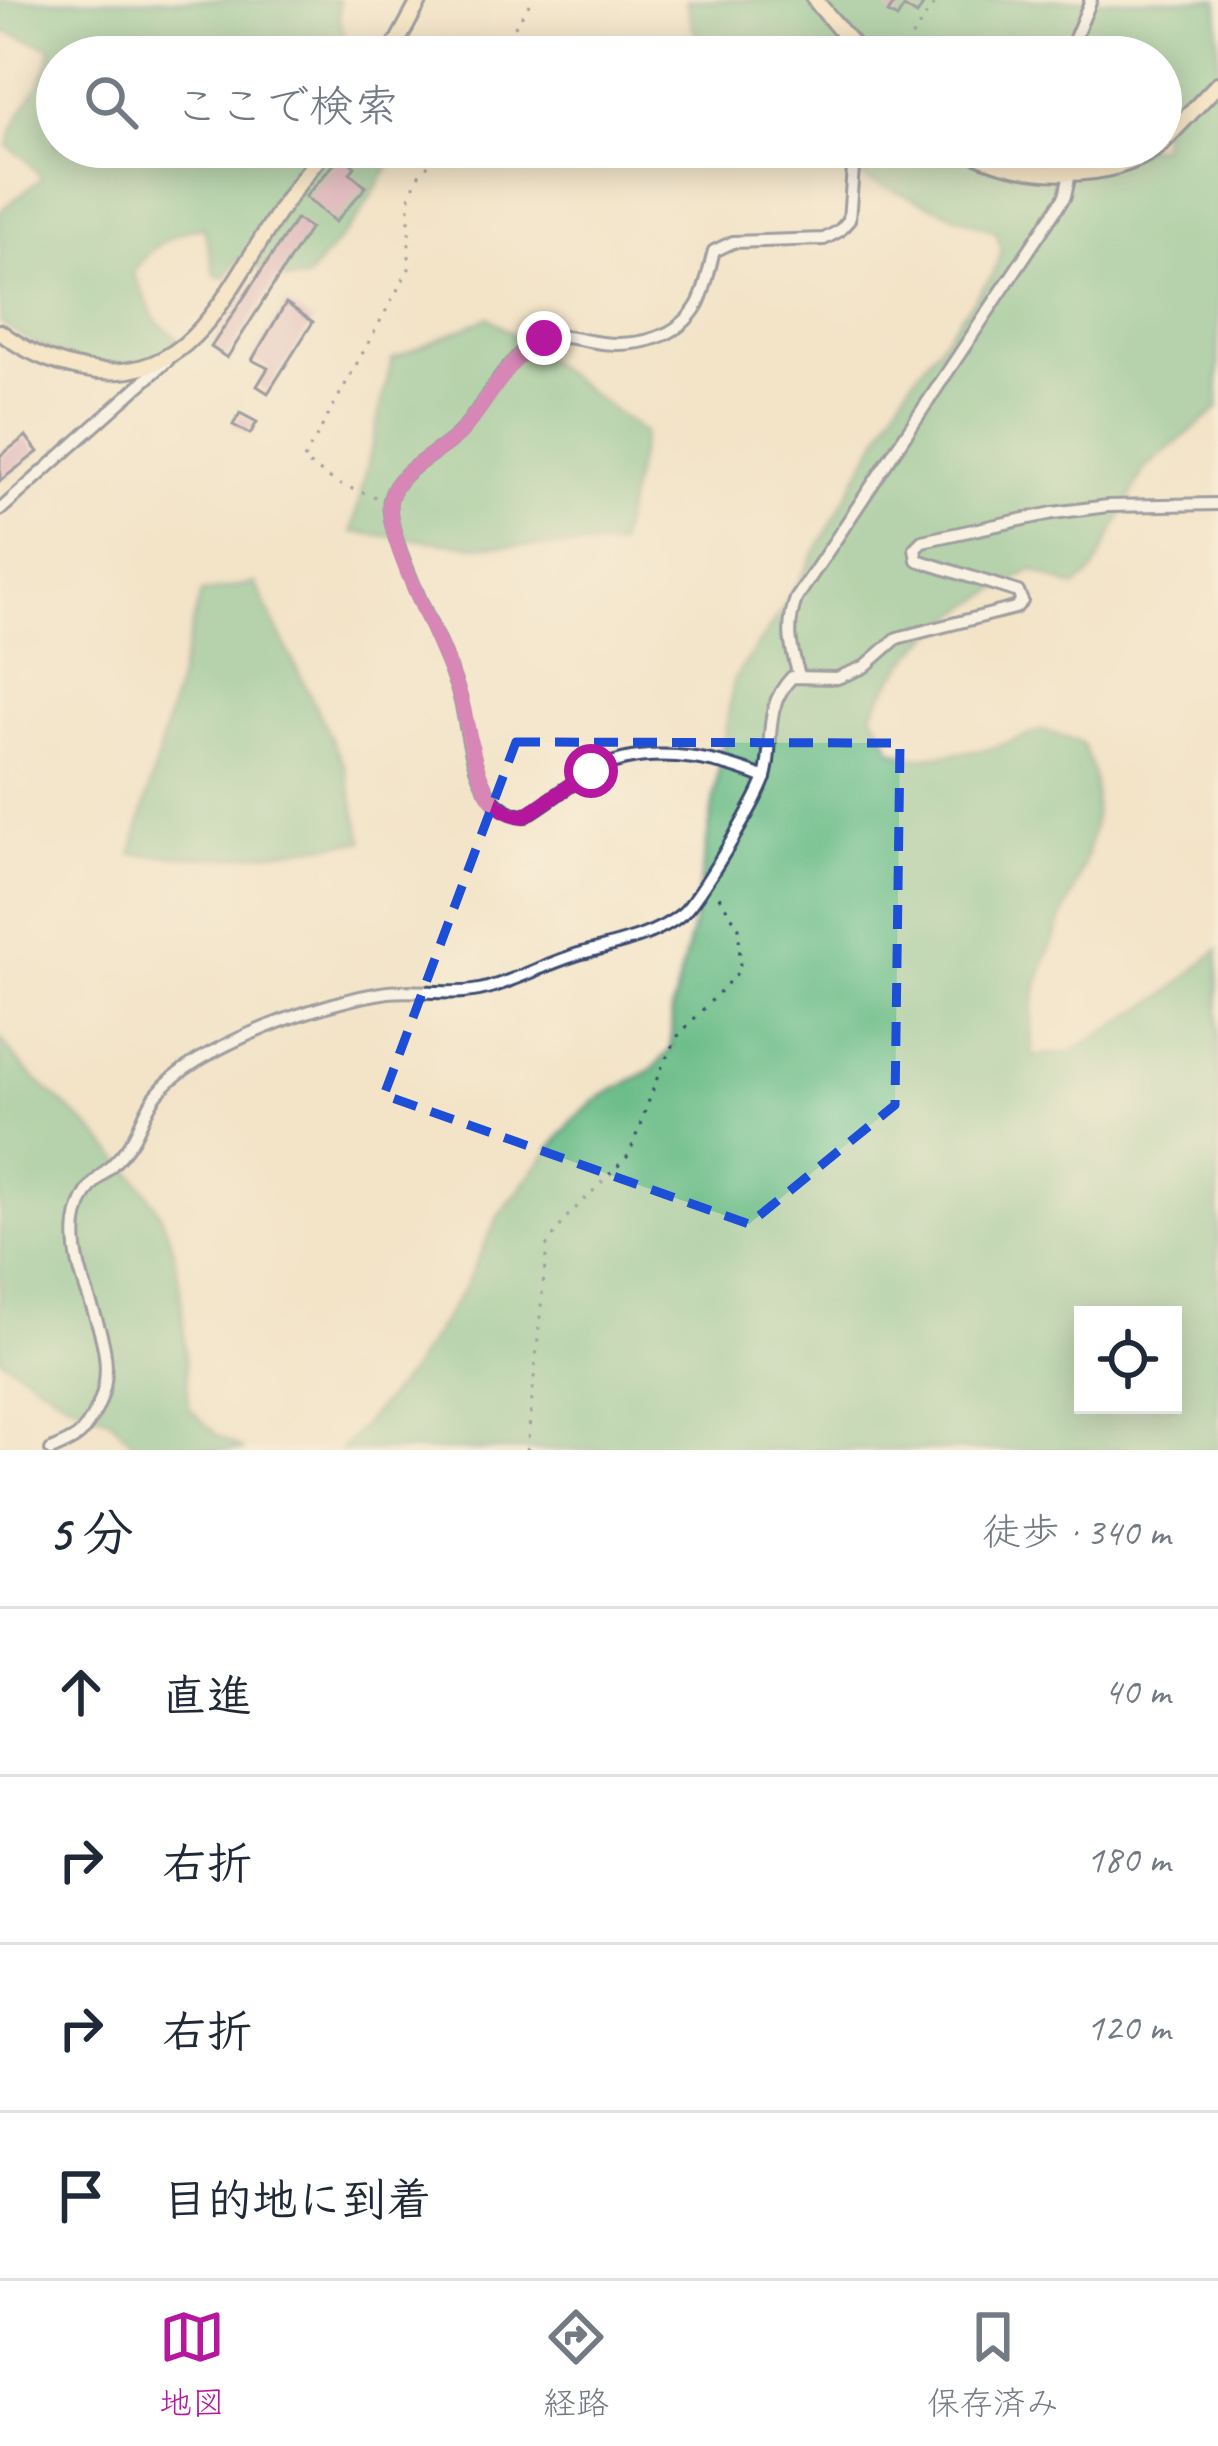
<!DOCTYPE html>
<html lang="ja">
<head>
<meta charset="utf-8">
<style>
  :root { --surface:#fff; --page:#f6f6f7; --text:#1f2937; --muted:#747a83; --line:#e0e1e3; --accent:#b5179e }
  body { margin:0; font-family:Caveat,"Klee One",sans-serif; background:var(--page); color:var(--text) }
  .controls { position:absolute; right:36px; bottom:36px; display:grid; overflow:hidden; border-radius:0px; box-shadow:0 6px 30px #0003 }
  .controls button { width:108px; height:108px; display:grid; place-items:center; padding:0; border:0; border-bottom:3px solid var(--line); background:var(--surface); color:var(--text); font:60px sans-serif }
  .stop { position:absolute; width:36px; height:36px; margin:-27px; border:9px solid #b5179e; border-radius:50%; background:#fff }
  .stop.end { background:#b5179e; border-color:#fff; box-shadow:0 3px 12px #0008 }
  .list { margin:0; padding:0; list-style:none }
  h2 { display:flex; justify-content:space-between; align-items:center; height:156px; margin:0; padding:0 48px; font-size:51px }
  h2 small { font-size:39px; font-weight:400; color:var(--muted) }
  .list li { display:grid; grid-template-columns:78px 1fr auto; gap:36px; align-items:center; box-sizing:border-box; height:168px; padding:0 48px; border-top:3px solid var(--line) }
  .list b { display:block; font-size:45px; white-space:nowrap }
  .list em { font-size:39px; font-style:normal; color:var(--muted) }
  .icon { flex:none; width:66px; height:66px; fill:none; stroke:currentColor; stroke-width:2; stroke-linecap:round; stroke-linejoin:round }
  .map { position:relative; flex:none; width:1218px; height:1450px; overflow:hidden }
  .search { position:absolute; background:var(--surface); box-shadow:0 6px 30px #0003; left:36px; right:36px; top:36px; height:132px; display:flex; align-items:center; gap:30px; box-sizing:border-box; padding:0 42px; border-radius:66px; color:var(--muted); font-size:45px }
  .sheet { height:828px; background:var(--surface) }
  nav { display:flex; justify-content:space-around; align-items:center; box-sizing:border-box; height:168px; border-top:3px solid var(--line); background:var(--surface); font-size:33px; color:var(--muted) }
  nav a { display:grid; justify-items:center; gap:6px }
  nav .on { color:var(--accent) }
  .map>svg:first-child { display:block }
  .forest { fill:#6cbd89; stroke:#447674; stroke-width:3; fill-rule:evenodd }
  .building { fill:#d08eb6 }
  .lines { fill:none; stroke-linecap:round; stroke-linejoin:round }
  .street-casing { stroke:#3b4a6e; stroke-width:16 }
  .secondary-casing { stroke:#3b4a6e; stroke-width:20 }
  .path { stroke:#3b4a6e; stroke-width:3; stroke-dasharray:3 9; stroke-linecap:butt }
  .street { stroke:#fff; stroke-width:10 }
  .secondary { stroke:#fae7c3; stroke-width:14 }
  .route { stroke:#b5179e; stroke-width:15 }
  .marked { fill:none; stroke:#1d4ed8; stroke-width:9; stroke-dasharray:24 15; stroke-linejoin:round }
</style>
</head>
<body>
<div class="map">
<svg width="1218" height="1450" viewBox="0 0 1218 1450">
  <rect width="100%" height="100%" fill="#fcf5e5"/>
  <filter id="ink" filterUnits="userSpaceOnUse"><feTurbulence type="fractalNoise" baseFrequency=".00833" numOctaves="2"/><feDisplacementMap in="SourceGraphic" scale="24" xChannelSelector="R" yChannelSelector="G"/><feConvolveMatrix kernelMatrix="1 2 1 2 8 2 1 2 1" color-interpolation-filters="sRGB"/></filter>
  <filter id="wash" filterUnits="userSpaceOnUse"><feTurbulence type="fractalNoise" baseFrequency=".004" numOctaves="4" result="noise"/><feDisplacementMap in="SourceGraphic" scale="48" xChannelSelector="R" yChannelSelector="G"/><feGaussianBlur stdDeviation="2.7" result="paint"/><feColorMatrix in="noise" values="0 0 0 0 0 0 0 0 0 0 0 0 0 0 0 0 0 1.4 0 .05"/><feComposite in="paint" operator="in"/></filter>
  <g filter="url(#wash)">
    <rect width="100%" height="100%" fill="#f3e4c8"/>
    <g class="forest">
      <path d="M0,0H339V19L351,57H57V147H401L357,219L306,279L288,280L237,260L224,278L215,275L204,227C177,229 147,249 133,273L156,321L179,340C136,390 43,354 0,322V211L42,178L25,158L8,146C15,107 46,92 51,47L0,30Z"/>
      <path d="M686,0H1218V409L1145,468L1093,572L1075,588L1033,570C960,609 913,637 872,712L892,750L915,758L943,755L990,749L1043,730L1082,743C1124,827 1056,911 1036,991C1031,1012 1031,1035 1033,1056L1071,1052L1167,994L1218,950V1450H341L408,1374L463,1290L498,1217L573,1120L599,1098L653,1069L671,1049L672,1009L693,926L734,679L789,600L906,388L993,275L1002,250L996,232L834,166L813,147H1161V57H709L692,26ZM1083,1315H1173V1405H1083Z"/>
      <path d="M489,317L644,433L618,546H473L352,532L392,359Z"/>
      <path d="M255,583L344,765L363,841L224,858L132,854L201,593Z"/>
      <path d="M0,1037C26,1078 65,1102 98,1136C121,1160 146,1186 161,1216C188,1274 181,1346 190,1409L218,1436L244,1450H140L111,1419L63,1399L0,1358Z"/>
    </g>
    <g id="blocks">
      <g class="building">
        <path d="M892,0H926L917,15L904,7L897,18L888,13L895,2Z"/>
        <path d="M342,155L355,167L350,173L366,187L335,222L305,197Z"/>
        <path d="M296,219L310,228L227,358L211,347Z"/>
        <path d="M286,303L313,322L268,393L257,386L268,368L252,360Z"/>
        <path d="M240,413L257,422L250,434L233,425Z"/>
        <path d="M26,436L38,452L0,481V456Z"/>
      </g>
    </g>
  </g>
  <g filter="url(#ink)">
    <use href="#blocks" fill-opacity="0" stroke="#3b4a6e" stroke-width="3"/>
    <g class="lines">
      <g class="street-casing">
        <g id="street">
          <path d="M1072,57L1075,38L1091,0"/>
          <path d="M0,510L168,360"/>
          <path d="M799,675C790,647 786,627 796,599L1065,196L1076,147"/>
          <path d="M765,778C711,756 642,743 589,773C567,786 547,803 525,816C476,811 470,745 462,706C453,659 382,536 390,499C398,468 442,453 462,430C483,406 511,352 539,340C559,332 582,341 602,343C638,347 679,338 698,304C706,289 709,268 714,251L733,242L824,239L839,231L849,220L853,168L868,147"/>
          <path d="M51,1450C61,1445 76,1440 82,1432C143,1356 67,1296 76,1223C82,1179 112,1174 131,1142C141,1127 145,1109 157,1094C195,1046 327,1000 388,992C418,989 449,996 479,990C515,982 546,963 582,953C613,945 658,935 683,913C700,897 755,804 764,780C776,747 760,710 792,677L837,678L864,667L897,638L1015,608L1022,601L1018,592L917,560L915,548L922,541L1053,513L1108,506L1218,504"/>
        </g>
      </g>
      <g class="secondary-casing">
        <g id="secondary">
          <path d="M815,0L863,57"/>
          <path d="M389,57L420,0"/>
          <path d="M1161,144L1218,84"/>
          <path d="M960,147C1016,178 1104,185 1158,147"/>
          <path d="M0,332C25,351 52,363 84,369C179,386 215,314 258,245C279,210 301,178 328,147"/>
        </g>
      </g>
      <g class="path">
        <path d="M495,57L532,0"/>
        <path d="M898,57L937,0"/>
        <path d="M376,497L341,485L303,461L409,269V200L417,177L445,147"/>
        <path d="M527,1450L547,1245L567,1217L629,1155L659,1073L678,1036L740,970L739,928L715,890"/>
      </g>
      <use href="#street" class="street"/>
      <use href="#secondary" class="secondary"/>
    </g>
  </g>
  <g class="lines" filter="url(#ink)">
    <path class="route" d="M544,338C505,358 489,404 459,434C439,454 390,473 390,505C390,554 444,644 460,696C470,729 471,762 488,793C496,808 509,815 525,816L591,771"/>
  </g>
  <path d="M0 0H1218V1450H0ZM516,742L900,743L895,1105L749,1224L384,1095Z" fill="#f3e4c8" fill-opacity=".55" fill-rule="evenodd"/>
  <path class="marked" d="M516,742L900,743L895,1105L749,1224L384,1095Z"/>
</svg>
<div class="controls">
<button><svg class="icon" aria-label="locate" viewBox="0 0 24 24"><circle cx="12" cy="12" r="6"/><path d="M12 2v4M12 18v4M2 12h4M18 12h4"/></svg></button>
</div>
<div class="stop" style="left:591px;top:771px"></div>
<div class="stop end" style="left:544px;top:338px"></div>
<div class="search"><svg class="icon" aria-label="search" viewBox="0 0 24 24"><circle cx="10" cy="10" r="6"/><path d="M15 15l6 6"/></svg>ここで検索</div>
</div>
<section class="sheet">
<h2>5 分<small>徒歩 · 340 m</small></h2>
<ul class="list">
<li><svg class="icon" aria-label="ahead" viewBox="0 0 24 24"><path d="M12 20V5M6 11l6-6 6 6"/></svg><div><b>直進</b></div><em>40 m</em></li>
<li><svg class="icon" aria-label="right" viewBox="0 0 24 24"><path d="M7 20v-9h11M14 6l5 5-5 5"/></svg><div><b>右折</b></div><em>180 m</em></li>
<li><svg class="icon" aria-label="right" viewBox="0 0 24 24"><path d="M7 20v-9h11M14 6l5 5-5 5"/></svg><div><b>右折</b></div><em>120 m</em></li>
<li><svg class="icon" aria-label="arrive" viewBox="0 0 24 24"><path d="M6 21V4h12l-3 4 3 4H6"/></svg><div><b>目的地に到着</b></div></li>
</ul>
</section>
<nav>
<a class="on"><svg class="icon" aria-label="map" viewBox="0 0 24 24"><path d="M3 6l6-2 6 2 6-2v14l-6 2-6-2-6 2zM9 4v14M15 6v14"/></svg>地図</a>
<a><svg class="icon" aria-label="directions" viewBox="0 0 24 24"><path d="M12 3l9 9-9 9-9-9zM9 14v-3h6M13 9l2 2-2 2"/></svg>経路</a>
<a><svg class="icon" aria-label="saved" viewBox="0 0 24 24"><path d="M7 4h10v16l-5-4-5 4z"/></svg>保存済み</a>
</nav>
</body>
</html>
